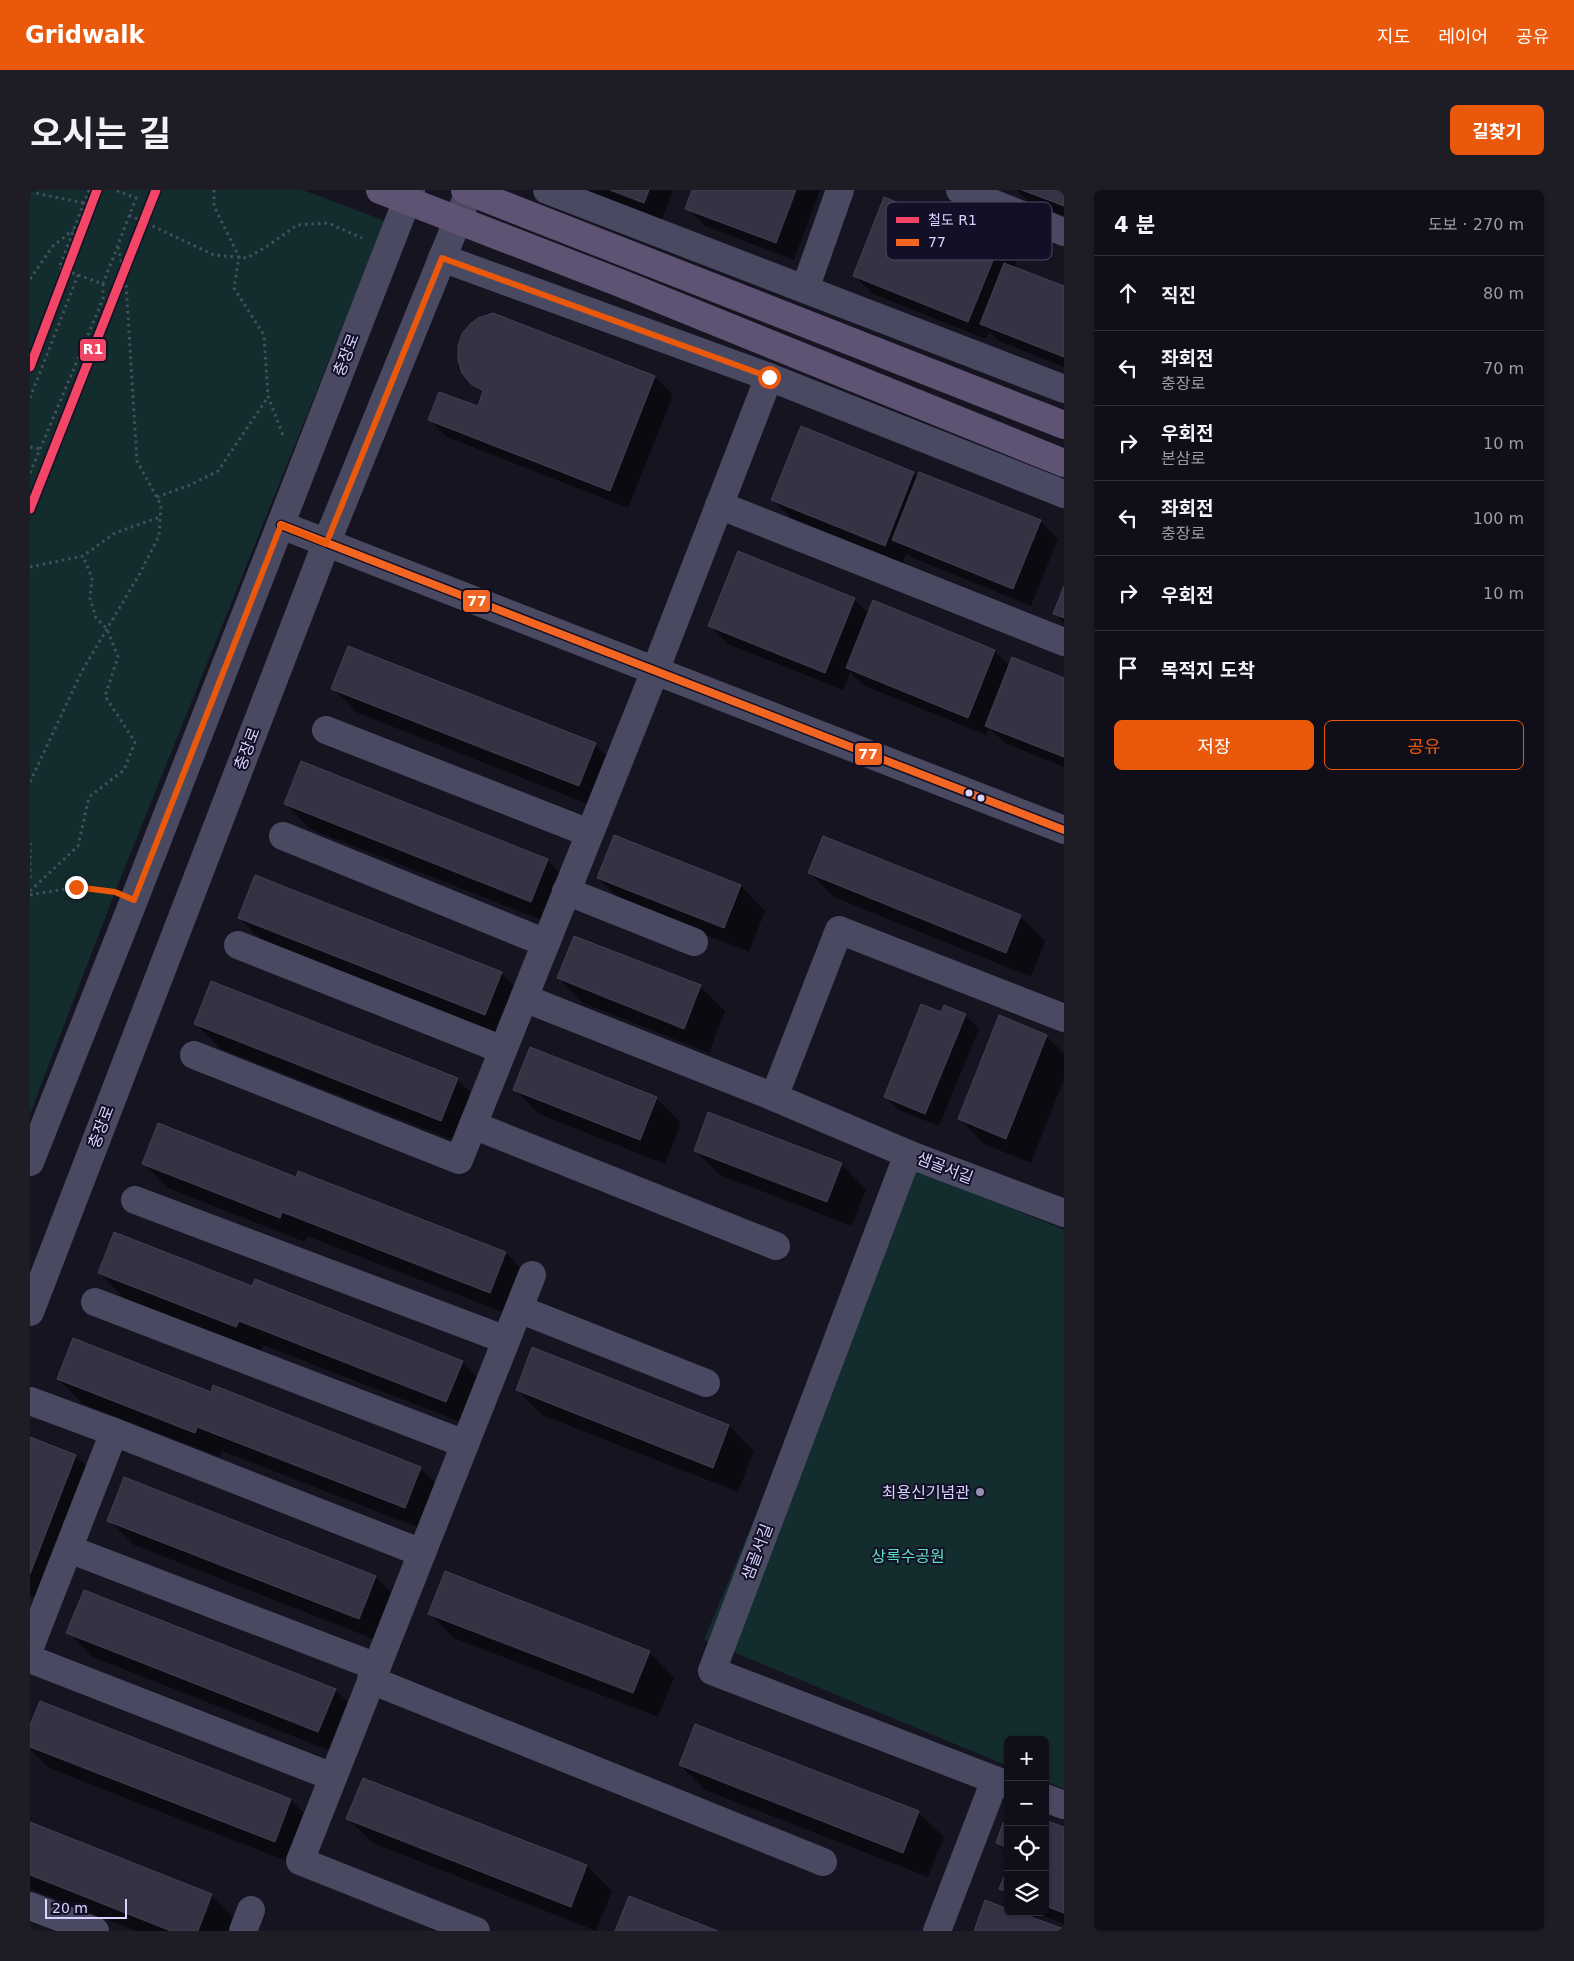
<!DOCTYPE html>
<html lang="ko">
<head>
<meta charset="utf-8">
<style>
  :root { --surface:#100f19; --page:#1e1d26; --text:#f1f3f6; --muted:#9c9ca2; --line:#302f38; --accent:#ea580c }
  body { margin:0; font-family:"DejaVu Sans","Noto Sans KR",sans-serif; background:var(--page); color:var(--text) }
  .controls { position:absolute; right:15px; bottom:15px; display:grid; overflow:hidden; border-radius:8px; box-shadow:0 1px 4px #0004 }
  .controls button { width:45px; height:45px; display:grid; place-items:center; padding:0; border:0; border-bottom:1px solid var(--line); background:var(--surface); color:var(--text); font:25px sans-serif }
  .scale { position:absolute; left:15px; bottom:12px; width:82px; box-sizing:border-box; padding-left:5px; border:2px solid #d9d4ff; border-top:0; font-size:14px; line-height:18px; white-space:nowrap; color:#d9d4ff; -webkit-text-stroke:4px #130f26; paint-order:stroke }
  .stop { position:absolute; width:15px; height:15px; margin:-11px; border:4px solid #ea580c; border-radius:50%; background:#fff }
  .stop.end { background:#ea580c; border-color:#fff; box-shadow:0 1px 5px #0008 }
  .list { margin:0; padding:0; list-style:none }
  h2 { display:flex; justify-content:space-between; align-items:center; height:65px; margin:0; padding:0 20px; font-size:21px }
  h2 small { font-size:16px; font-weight:400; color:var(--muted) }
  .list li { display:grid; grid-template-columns:32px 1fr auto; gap:15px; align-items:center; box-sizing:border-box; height:75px; padding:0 20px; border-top:1px solid var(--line) }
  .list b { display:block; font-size:19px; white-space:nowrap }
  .list p { margin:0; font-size:16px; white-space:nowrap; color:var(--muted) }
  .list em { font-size:16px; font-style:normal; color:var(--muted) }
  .actions { display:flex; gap:10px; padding:15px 20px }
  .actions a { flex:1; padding:11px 0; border:1px solid var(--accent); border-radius:8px; text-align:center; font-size:18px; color:var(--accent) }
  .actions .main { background:var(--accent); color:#fff }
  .icon { flex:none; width:28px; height:28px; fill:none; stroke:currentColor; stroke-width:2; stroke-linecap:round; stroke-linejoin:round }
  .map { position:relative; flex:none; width:1034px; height:1741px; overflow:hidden; border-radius:8px }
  header { display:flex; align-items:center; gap:30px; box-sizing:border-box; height:70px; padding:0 25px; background:var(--accent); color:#fff }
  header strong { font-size:24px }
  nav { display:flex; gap:28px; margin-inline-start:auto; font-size:18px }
  .intro { display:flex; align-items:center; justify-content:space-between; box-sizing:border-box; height:120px; padding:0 30px }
  h1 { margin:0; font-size:35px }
  .button { padding:12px 22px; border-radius:8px; background:var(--accent); color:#fff; font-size:18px; font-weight:700 }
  main { display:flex; gap:30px; padding:0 30px }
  aside { flex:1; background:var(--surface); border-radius:8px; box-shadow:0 1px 4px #0004 }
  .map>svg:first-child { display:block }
  .green { fill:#132c2d }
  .shadow { fill:#0007 }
  .building { fill:#343243; stroke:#433f54 }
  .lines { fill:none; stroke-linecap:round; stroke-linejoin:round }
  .path { stroke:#44505f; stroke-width:3; stroke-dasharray:2.5 4; stroke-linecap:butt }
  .minor { stroke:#4a4962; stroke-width:28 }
  .major { stroke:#5e5373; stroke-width:28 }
  .bus-1-casing { stroke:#130f26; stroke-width:11 }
  .bus-1 { stroke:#f26522; stroke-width:8 }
  .rail-1-casing { stroke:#130f26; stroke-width:12 }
  .rail-1 { stroke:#f34667; stroke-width:9 }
  .route { stroke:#ea580c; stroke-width:6 }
  .bus-dot { fill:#d9d4ff; stroke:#130f26; stroke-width:2 }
  .poi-dot { fill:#9591b1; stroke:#130f26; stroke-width:2 }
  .labels { text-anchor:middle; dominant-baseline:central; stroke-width:4; stroke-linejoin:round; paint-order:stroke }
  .street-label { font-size:16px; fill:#d9d4ff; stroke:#130f26 }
  .poi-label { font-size:16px; fill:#d9d4ff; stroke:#130f26; text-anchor:end }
  .park-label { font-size:16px; fill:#5fe0c0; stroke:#130f26 }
  .key { fill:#130f26; stroke:#4e4a67; stroke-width:1 }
  .key-label { font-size:14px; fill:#d9d4ff }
  .line-badge { stroke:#130f26; stroke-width:2 }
  .badge-label { font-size:14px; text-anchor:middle; font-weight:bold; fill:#fff }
</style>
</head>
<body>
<header>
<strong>Gridwalk</strong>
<nav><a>지도</a><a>레이어</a><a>공유</a></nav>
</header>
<div class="intro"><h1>오시는 길</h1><a class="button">길찾기</a></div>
<main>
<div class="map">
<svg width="1034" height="1741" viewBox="0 0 1034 1741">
  <rect width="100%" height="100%" fill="#161421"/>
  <g class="green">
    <path d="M0,0H273L355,31L85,702L0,924Z"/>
    <path d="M872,973L1034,1040V1599L1015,1591V1550H978V1576L674,1450Z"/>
  </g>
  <g class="shadow">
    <path d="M553,0H643L632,30Z"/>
    <path d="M664,0H790L764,70L675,36L657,18Z"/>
    <path d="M987,0H1034V26L1000,13Z"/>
    <path d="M969,54L987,72L984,78L1034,98V177L969,151L959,141L956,149L843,104L825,86Z"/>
    <path d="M463,124L625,187L643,205L598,318L417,247L399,229L448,218L453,204L442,193Z"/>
    <path d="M883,283L888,287L890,283L1010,331L1028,349L1001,416L881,367L876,363L873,373L761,328L743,310Z"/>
    <path d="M1034,399V433L1025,424Z"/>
    <path d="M824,409L839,424L964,461L980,476L1034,489V577L975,553L959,538L956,545L835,496L820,482L813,500L698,454L680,436Z"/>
    <path d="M303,499L565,554L590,579L573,620L328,523Z"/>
    <path d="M256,614L517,670L542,694L526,736L280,639Z"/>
    <path d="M585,647L711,696L735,721L719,762L593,713L568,688Z"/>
    <path d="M779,682L990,726L1015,751L1001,787L804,707Z"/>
    <path d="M209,728L471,783L496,808L480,849L234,753Z"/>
    <path d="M545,747L671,797L695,821L679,863L553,813L528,788Z"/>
    <path d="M912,823L935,825L949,839L909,936L869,920L855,907Z"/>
    <path d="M166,834L427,889L452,914L436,955L191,859Z"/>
    <path d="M1016,846L1034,863V889L1001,973L954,954L930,929Z"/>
    <path d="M484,899L626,908L651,933L635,974L509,924Z"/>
    <path d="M665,960L811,974L836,999L822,1036L690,985Z"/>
    <path d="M113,973L266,988L476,1063L500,1087L485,1127L277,1046L275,1052L138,998Z"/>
    <path d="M70,1083L223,1097L432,1172L457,1197L441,1236L233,1155L231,1161L94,1108Z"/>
    <path d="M503,1159L699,1236L724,1261L708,1302L512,1225L487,1200Z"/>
    <path d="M28,1189L181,1203L390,1278L415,1303L400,1342L192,1261L190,1267L53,1214Z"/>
    <path d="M0,1248L46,1266L60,1280L9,1408L0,1405Z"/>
    <path d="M79,1330L346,1387L370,1412L354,1453L104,1355Z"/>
    <path d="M399,1423L619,1462L644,1487L628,1527L424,1448Z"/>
    <path d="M38,1442L305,1500L330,1524L313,1566L63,1467Z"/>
    <path d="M10,1512L261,1610L286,1635L269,1676L19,1578L0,1559V1538Z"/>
    <path d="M666,1535L889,1623L914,1647L898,1687L675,1600L650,1575Z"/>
    <path d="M334,1589L557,1676L582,1701L566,1741L343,1653L318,1629Z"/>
    <path d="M978,1631V1664L967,1653Z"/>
    <path d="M1015,1632L1034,1638V1734L1003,1722H1015Z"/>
    <path d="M0,1633L181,1705L206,1730L202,1741H106L0,1699Z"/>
    <path d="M978,1684V1706L971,1699Z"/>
  </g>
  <g class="building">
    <path d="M580,0H619L614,13Z"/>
    <path d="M662,0H766L746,53L655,19Z"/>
    <path d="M992,0H1034V16Z"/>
    <path d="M854,7L970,53L938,132L823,86Z"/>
    <path d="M974,73L1034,96V167L950,134Z"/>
    <path d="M463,123L625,186L580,301L398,230L409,202L448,216L453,201L441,194L432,183L428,170V156L432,144L440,134L448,128Z"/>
    <path d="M771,236L884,282L855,356L741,310Z"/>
    <path d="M889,282L1011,330L983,399L862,350Z"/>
    <path d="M708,361L825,408L795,483L678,436Z"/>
    <path d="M1034,396V428L1023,424Z"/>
    <path d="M843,410L965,460L938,528L816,478Z"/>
    <path d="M318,456L566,553L549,596L301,499Z"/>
    <path d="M982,467L1034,488V567L955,536Z"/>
    <path d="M271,571L518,669L501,712L254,614Z"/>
    <path d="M584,645L711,695L694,738L567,688Z"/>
    <path d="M793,646L991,725L976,763L778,683Z"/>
    <path d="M225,685L472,782L455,825L208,728Z"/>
    <path d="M544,746L671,795L654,839L527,788Z"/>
    <path d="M181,791L428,888L411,931L164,834Z"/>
    <path d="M891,814L911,822L914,815L936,824L895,924L854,907Z"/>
    <path d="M969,825L1017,845L976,949L928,929Z"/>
    <path d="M500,857L627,907L610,950L483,900Z"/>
    <path d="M678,922L812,973L797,1012L664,961Z"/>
    <path d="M128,933L266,987L268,981L476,1062L460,1103L252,1022L250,1028L112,974Z"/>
    <path d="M84,1042L222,1096L225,1089L433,1171L416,1212L209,1131L206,1137L68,1083Z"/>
    <path d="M43,1148L181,1202L183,1195L391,1277L375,1318L167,1237L165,1243L27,1189Z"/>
    <path d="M502,1157L699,1235L683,1278L486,1200Z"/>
    <path d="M0,1247L46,1265L0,1384Z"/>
    <path d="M94,1287L346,1386L329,1429L77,1331Z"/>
    <path d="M415,1381L620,1461L603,1503L398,1424Z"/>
    <path d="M54,1400L306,1499L288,1542L36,1443Z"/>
    <path d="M10,1511L261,1609L245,1652L0,1557V1535Z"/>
    <path d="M665,1534L889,1621L873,1663L649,1575Z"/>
    <path d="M333,1588L557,1675L541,1717L316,1629Z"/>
    <path d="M978,1629V1658L966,1653L973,1633Z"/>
    <path d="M1015,1630L1034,1637V1723L1015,1716Z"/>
    <path d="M0,1632L182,1704L168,1741H141L0,1685Z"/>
    <path d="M976,1682H978V1702L969,1699Z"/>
    <path d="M599,1706L688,1741H585Z"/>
    <path d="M955,1710L978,1719V1722H987L1034,1739V1741H944Z"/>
  </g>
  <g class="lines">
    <g class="path">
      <path d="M59,0L29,78L73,94L106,8L85,0"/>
      <path d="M184,0V16L209,67L204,98L234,145L238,206L254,248"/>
      <path d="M0,2L54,13"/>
      <path d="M99,25L184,65L217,68L239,55L267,35L298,33L332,48"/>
      <path d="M0,89L23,56L43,40"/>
      <path d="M0,208L48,85"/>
      <path d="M0,257L10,259"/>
      <path d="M0,283L73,109V94"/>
      <path d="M127,307L160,295L188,281L238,207"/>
      <path d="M0,377L53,366L85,343L130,327"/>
      <path d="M0,592L52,481L109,385L129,346L131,315L107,271L96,93L88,57"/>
      <path d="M0,653V690"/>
      <path d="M0,701L48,656L59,607L94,580L105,552L75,506L88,467L77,439L66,428L60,408L62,388L53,366"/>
      <path d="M0,705L46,697L78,701"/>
    </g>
    <g class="minor">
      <path d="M517,0L1034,199"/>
      <path d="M930,0L1034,42"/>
      <path d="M412,68L739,187L1034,304"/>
      <path d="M775,99L810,0"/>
      <path d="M689,315L1034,452"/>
      <path d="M251,335L1034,640"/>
      <path d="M296,540L559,643"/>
      <path d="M253,646L516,753"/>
      <path d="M536,701L664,752"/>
      <path d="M208,755L473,860"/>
      <path d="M494,808L744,907L878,964"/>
      <path d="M164,865L429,970L625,481L739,187"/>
      <path d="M744,907L809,740L1034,828"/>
      <path d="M443,935L746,1056"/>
      <path d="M0,972L104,710L381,0"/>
      <path d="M105,1010L476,1150"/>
      <path d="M65,1112L435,1254"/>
      <path d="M489,1119L676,1193"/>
      <path d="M0,1122L296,354L440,0"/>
      <path d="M0,1211L84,1242L392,1363"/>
      <path d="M39,1359L347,1477"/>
      <path d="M0,1457L84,1242"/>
      <path d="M0,1469L303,1587"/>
      <path d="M341,1490L793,1672"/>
      <path d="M978,1595L682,1481L878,964L1034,1023"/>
      <path d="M1015,1608L1034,1615"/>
      <path d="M0,1716L65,1741"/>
      <path d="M213,1741L221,1720"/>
      <path d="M446,1741L270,1671L502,1085"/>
      <path d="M907,1741L965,1590"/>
    </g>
    <g class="major">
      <path d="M350,0L590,93L1034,273"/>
      <path d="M435,0L1034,235"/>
    </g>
    <g class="bus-1-casing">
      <path id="bus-1" d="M251,335L1034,640"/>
    </g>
    <use href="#bus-1" class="bus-1"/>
    <g class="rail-1-casing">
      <g id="rail-1">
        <path d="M0,177L67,0"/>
        <path d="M0,319L126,0"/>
      </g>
    </g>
    <use href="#rail-1" class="rail-1"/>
  </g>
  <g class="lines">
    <path class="route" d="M46,697L85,702L104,710L251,335L296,354L412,68L739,187"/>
  </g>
  <g class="bus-dot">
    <circle cx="939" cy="603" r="4.5"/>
    <circle cx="951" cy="608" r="4.5"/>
  </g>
  <circle class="poi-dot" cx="950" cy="1302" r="5"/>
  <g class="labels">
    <g class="street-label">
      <text transform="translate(316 165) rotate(-69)">충장로</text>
      <text transform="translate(217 559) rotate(-69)">충장로</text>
      <text transform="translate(71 937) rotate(-69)">충장로</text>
      <text transform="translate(915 978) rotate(21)">샘골서길</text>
      <text transform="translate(727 1362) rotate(-69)">샘골서길</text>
    </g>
    <g class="poi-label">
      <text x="940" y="1302">최용신기념관</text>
    </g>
    <g class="park-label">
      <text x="878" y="1366">상록수공원</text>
    </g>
  </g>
  <rect x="856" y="12" width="166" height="58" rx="8" class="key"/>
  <rect x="866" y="27" width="23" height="6" fill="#f34667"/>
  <rect x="866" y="49" width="23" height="7" fill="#f26522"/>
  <g class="key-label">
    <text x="898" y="35">철도 R1</text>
    <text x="898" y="57">77</text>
  </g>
  <g class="line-badge">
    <rect x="49" y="148" width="28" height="24" rx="5" fill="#f34667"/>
    <rect x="432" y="399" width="29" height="24" rx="5" fill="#f26522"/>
    <rect x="824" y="552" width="29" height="24" rx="5" fill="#f26522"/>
  </g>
  <g class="badge-label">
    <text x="63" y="164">R1</text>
    <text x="447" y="416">77</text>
    <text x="838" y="569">77</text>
  </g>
</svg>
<div class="controls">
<button>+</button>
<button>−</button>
<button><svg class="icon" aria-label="locate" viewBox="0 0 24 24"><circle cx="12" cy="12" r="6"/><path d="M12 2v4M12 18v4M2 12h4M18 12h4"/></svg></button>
<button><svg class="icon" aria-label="layers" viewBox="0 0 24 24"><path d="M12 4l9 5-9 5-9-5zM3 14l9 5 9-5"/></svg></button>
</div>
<div class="scale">20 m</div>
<div class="stop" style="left:739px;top:187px"></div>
<div class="stop end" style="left:46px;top:697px"></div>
</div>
<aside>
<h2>4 분<small>도보 · 270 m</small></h2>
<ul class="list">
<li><svg class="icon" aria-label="ahead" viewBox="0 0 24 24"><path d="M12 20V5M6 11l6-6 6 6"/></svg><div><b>직진</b></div><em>80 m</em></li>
<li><svg class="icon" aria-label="left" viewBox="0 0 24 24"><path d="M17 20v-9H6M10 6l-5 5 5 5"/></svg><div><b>좌회전</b><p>충장로</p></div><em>70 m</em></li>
<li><svg class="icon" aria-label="right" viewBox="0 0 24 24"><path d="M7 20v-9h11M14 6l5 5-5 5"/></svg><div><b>우회전</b><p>본삼로</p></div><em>10 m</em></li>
<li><svg class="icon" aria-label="left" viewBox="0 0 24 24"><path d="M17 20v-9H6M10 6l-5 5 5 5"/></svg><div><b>좌회전</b><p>충장로</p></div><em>100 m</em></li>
<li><svg class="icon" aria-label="right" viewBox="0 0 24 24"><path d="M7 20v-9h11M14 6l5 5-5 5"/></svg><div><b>우회전</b></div><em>10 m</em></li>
<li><svg class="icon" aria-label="arrive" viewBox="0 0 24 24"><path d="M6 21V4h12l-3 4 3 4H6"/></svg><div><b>목적지 도착</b></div></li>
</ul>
<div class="actions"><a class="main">저장</a><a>공유</a></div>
</aside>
</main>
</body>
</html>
